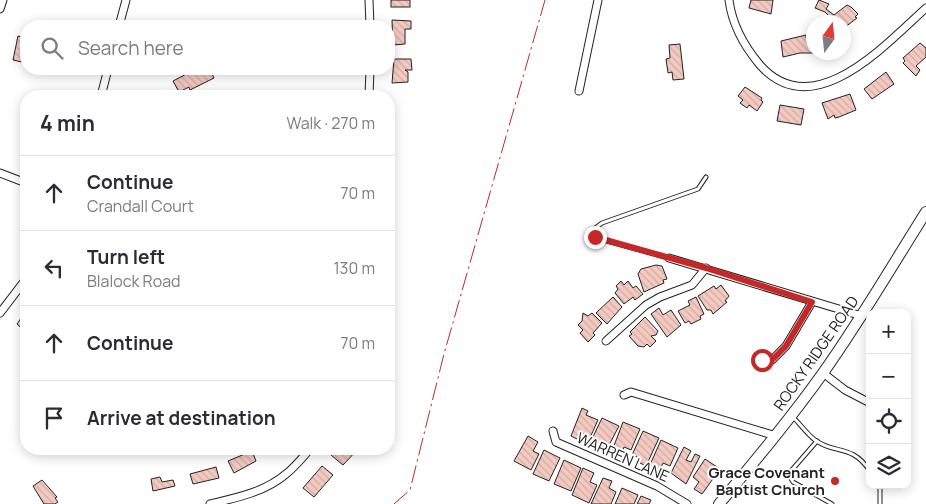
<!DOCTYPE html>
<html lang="en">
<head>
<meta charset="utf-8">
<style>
  :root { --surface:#fff; --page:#f7f7f7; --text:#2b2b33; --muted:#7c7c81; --line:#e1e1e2 }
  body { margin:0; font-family:Manrope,sans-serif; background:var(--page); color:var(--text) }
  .controls { position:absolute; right:15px; bottom:15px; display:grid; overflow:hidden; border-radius:10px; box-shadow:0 2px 12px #0003 }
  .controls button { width:45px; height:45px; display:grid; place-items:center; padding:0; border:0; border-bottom:1px solid var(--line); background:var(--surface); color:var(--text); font:25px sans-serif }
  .compass { position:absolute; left:806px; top:15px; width:45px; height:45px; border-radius:50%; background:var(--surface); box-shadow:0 2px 12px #0003; rotate:15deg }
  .stop { position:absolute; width:15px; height:15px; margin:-11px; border:4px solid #c62828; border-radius:50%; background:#fff }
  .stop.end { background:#c62828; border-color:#fff; box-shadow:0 1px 5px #0008 }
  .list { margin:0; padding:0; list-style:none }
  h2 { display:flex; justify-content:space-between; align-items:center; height:65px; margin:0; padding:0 20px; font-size:21px }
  h2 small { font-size:16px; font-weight:400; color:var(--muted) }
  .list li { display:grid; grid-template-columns:32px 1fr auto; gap:15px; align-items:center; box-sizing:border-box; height:75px; padding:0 20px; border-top:1px solid var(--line) }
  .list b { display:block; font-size:19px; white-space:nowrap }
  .list p { margin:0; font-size:16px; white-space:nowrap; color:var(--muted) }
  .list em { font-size:16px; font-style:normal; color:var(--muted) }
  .icon { flex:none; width:28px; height:28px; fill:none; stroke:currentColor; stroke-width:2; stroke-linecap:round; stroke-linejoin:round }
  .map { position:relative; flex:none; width:926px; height:504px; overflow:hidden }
  .search { position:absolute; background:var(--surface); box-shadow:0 2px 12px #0003; left:20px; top:20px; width:375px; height:55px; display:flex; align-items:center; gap:12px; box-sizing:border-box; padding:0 18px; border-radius:20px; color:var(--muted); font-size:19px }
  .panel { position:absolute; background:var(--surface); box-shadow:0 2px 12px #0003; left:20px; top:90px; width:375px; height:365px; border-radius:20px }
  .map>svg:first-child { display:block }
  .building { fill:url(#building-back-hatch); stroke:#222 }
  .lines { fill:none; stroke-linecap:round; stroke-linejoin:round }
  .lane-casing { stroke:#222; stroke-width:5 }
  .street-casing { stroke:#222; stroke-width:9 }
  .secondary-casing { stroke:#222; stroke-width:12 }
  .lane { stroke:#fff; stroke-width:3 }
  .street { stroke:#fff; stroke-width:7 }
  .secondary { stroke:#fff; stroke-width:10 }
  .power { stroke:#c62828; stroke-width:1; stroke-dasharray:18 4 2.5 4; stroke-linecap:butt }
  .route { stroke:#c62828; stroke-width:6 }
  .poi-dot { fill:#c62828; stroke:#fff; stroke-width:2 }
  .labels { text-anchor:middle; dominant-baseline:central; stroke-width:4; stroke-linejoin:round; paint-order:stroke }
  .street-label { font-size:15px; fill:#222; stroke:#fff }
  .poi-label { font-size:15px; font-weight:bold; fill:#222; stroke:#fff; text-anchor:end }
</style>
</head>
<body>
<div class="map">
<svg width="926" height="504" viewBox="0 0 926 504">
  <defs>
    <pattern id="building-back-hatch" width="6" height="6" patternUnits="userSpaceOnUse" patternTransform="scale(1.25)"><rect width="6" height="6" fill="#f3c9c0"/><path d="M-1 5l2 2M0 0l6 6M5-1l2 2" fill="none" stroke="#d0aca5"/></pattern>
  </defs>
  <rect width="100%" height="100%" fill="#fff"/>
  <g class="building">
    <rect x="391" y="0" width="19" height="7"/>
    <path d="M751,0H773L771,14L749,8Z"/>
    <path d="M819,0L829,4L826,9L834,15L847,5L851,7L858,14L855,17L857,18L844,28V22H835L825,12L815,8Z"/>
    <path d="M392,20L411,21V29H405V44L393,45Z"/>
    <path d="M806,35V38H812L813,53H800L783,57L781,41Z"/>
    <path d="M18,36L26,38V63L13,60Z"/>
    <path d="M920,43L926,48V57L916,66L920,70L916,76L903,63L905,61L903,58Z"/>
    <path d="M680,44L684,79L673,80L672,72L668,73L666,59L670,58L669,45Z"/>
    <path d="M394,59H411L412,70H405L408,72V82L392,83Z"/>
    <path d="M196,69H210L214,78L190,90L189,87L179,92L173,81Z"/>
    <path d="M886,72L894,84L872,99L864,89Z"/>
    <path d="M745,87L762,98L761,100L763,102L757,111L749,105L747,108L740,103L743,100L738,96Z"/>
    <path d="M850,94L856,110L839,117L835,118L834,115L828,119L822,103Z"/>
    <path d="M780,105L804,109L801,125L777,121Z"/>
    <path d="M656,265L662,266L667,279L663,280L664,283L644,292L638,274L641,269Z"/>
    <path d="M621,281L624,285L628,281L633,288L636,286L643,294L635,300L633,297L624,304L615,293L618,289L616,286Z"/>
    <path d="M721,285L729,296L725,301L727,302L713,314L711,310H707L698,296L714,286L716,289Z"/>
    <path d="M613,297L622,307L607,324L596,313Z"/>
    <path d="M696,297L704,314L700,316L701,319L691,324L689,321L685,323L678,311L690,305L688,301Z"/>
    <path d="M659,308L663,315L671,310L681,325L667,337L651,314Z"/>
    <path d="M26,311V333L17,324Z"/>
    <path d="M583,313L588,316L592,313L602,323L593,333L595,335L588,342L580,333L583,330L578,325L582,321Z"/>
    <path d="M645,317L658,331L656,335L651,336L656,341L650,347L647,344L644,347L638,346L629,336L632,334L630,332Z"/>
    <path d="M582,408L588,411L586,415L598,420L589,440L581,437L579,440L571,436Z"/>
    <path d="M602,418L619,426L607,449L591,441Z"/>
    <path d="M623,422L640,429L631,450L624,447L621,455L612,451Z"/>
    <path d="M643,431L659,438L646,466L638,462L640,458L632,455Z"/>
    <path d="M528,436L538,442L533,451L539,454L531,470L514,461Z"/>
    <path d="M661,440L678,448L670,466L663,463L659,472L649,467Z"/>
    <path d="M684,447L691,451L686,460L691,462L695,454L700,456L686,484L671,473Z"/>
    <path d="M337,449H358L343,465L331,455Z"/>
    <path d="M544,450L560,458L549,481L533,474Z"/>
    <path d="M252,451L256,461L234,473L228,461Z"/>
    <path d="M705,459L720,469L702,494L694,489L699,482L693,477Z"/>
    <path d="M564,460L581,468L571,491L554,484Z"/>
    <path d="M322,466L333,475L314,497L303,488Z"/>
    <path d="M216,467L219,478L193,484L190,474Z"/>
    <path d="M583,468L594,473L590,482L597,485L589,503L572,495Z"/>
    <path d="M160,477L162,482L173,480L175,486L153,491L151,479Z"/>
    <path d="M603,478L612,481L609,488L616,492L611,504H591Z"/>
    <path d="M42,480L57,497L55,498L58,502L55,504H44L33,486Z"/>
    <path d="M622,488L638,495L634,504H615Z"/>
    <path d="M641,496L651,500L649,504H637Z"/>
  </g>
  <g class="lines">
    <g class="lane-casing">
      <g id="lane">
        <path d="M668,258L603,240L595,237L594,229L602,223L698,189L706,177"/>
        <path d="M793,417C800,424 807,434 815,440C835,455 851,443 870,471"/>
        <path d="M817,441L791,471L790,477L793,482L832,504"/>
        <path d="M880,504V485"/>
      </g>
    </g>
    <g class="street-casing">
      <g id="street">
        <path d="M369,0L370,26"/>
        <path d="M729,0C732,24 744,46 760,65C813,125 885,45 926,8"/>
        <path d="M0,9L3,0"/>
        <path d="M119,26L126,0"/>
        <path d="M579,91L598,0"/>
        <path d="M101,96L108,69"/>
        <path d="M369,96L370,69"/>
        <path d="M0,173L26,183"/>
        <path d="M669,258L862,316"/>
        <path d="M389,294V305"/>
        <path d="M0,313L26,279"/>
        <path d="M606,341L646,305L660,297L692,285L706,268"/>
        <path d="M762,360H772L786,346L812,302"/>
        <path d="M823,373L845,390L870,403"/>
        <path d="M624,395L631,392L776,436"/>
        <path d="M553,431L556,442L657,486L687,504"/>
        <path d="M210,504C236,498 265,492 286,474C295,467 303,457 310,449"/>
      </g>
    </g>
    <g class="secondary-casing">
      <path id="secondary" d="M719,504C755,461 791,418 823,373C860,321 892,266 926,212"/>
    </g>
    <use href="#lane" class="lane"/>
    <use href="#street" class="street"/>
    <use href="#secondary" class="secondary"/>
    <path class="power" d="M394,504L410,490L444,354L545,0"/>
  </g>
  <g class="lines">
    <path class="route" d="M595,237L706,268L812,302L786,346L772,360H762"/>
  </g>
  <circle class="poi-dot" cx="835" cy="481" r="5"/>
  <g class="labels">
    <g class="street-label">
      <text transform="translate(816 353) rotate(-55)">ROCKY RIDGE ROAD</text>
      <text transform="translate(623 457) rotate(24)">WARREN LANE</text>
    </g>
    <g class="poi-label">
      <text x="825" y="472">Grace Covenant<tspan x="825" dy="17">Baptist Church</tspan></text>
    </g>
  </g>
</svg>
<div class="controls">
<button>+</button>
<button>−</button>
<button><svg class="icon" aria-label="locate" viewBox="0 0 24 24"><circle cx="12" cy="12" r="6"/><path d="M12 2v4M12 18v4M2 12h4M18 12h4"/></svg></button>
<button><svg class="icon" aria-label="layers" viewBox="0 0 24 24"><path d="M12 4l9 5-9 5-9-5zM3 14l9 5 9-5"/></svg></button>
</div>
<svg class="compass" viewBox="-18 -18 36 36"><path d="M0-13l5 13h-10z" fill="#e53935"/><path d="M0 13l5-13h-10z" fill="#7c7c81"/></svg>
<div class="stop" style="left:762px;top:360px"></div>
<div class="stop end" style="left:595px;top:237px"></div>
<div class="search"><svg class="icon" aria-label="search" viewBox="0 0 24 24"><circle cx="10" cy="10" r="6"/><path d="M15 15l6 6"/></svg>Search here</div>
<section class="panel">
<h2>4 min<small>Walk · 270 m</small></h2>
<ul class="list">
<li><svg class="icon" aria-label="ahead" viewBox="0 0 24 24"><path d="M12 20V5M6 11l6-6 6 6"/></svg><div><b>Continue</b><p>Crandall Court</p></div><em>70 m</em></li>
<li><svg class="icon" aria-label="left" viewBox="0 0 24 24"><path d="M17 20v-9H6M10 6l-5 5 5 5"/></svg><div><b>Turn left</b><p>Blalock Road</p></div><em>130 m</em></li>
<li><svg class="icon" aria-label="ahead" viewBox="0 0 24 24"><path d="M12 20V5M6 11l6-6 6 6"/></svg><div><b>Continue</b></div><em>70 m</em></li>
<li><svg class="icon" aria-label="arrive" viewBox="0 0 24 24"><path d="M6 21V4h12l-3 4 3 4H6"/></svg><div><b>Arrive at destination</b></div></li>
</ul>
</section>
</div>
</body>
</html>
